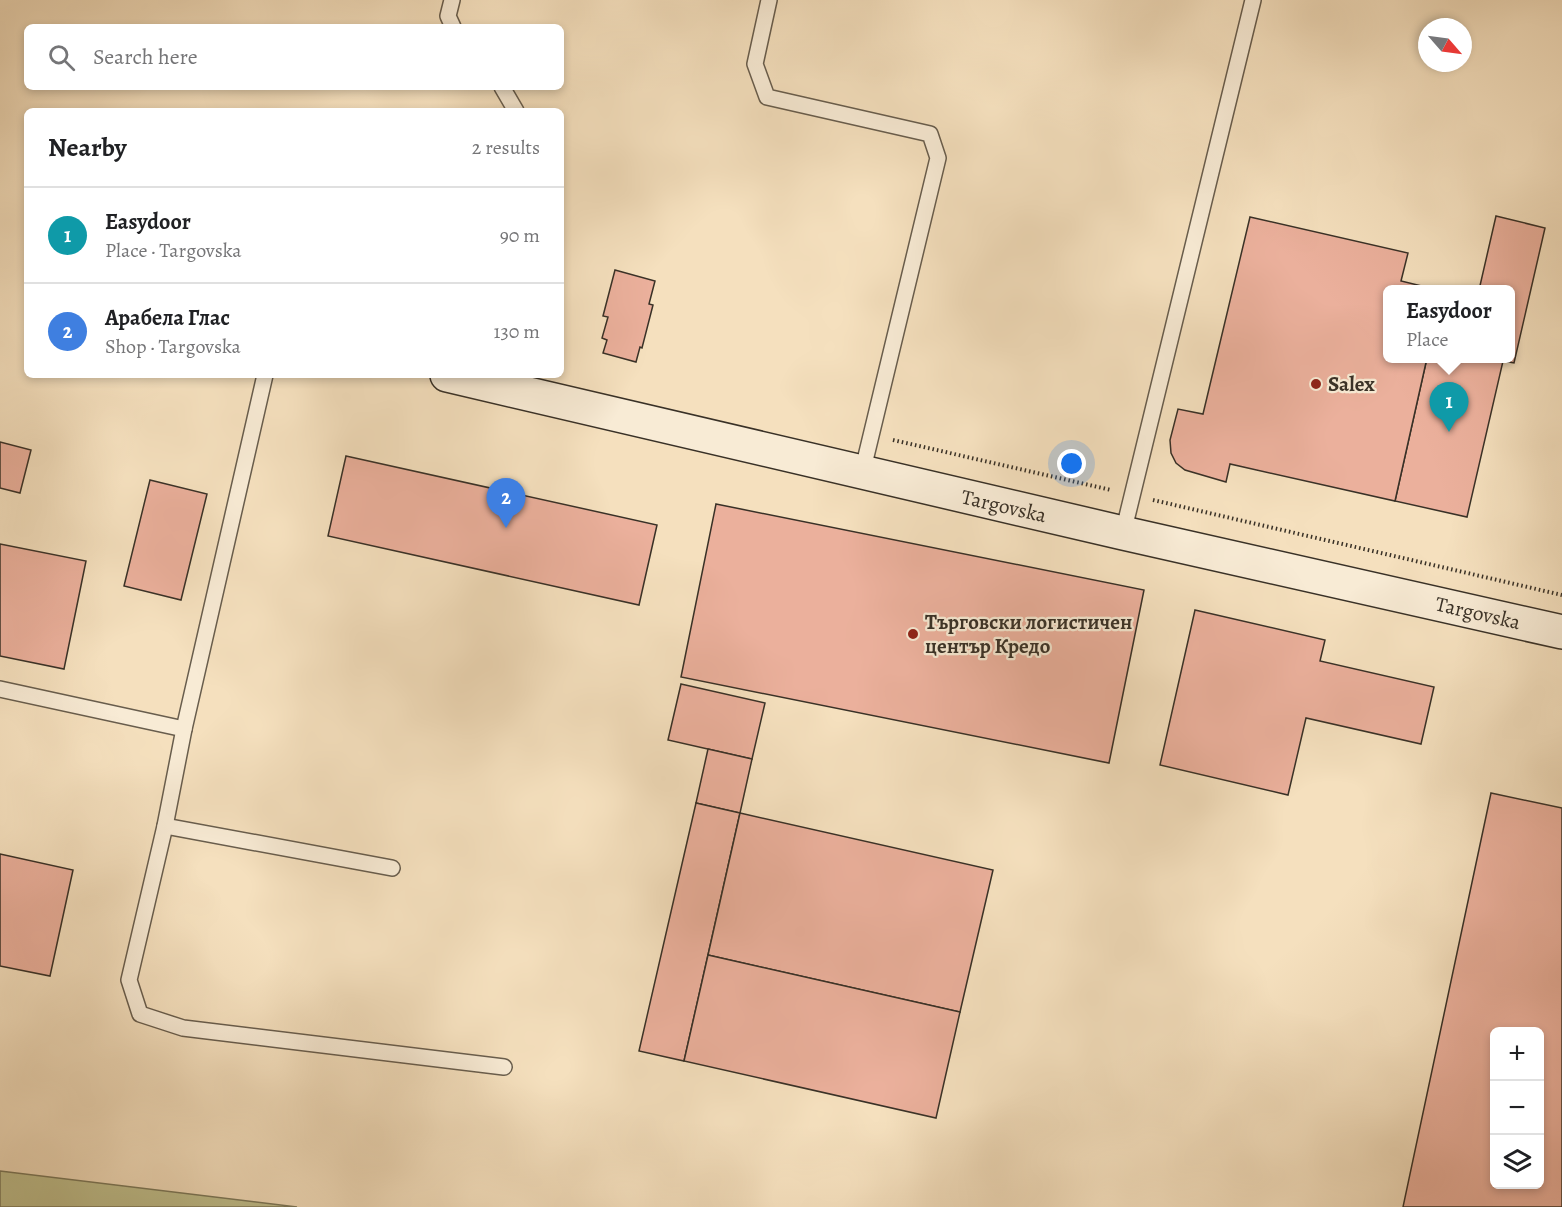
<!DOCTYPE html>
<html lang="en">
<head>
<meta charset="utf-8">
<style>
  :root { --surface:#fff; --page:#f6f6f6; --text:#202124; --muted:#757577; --line:#e0e0e0; --accent:#8f2418 }
  body { margin:0; font-family:Alegreya,serif; background:var(--page); color:var(--text) }
  .controls { position:absolute; right:18px; bottom:18px; display:grid; overflow:hidden; border-radius:9px; box-shadow:0 3px 9px #0003 }
  .controls button { width:54px; height:54px; display:grid; place-items:center; padding:0; border:0; border-bottom:2px solid var(--line); background:var(--surface); color:var(--text); font:30px sans-serif }
  .compass { position:absolute; left:1418px; top:18px; width:54px; height:54px; border-radius:50%; background:var(--surface); box-shadow:0 3px 9px #0003; rotate:118deg }
  .you { position:absolute; left:1072px; top:464px; width:21px; height:21px; margin:-15px; border:4px solid #fff; border-radius:50%; background:#1a73e8; box-shadow:0 0 0 9px #1a73e833 }
  .badge { display:grid; place-items:center; width:39px; height:39px; border-radius:50%; background:var(--accent); color:#fff; font-size:20px; font-weight:700 }
  .pin { position:absolute; translate:-50% -50px; filter:drop-shadow(0 2px 3px #0008) }
  .pin::after { content:''; position:absolute; top:32px; width:21px; height:18px; background:inherit; clip-path:polygon(0 0,100% 0,50% 100%) }
  .popup { position:absolute; left:1383px; top:285px; width:132px; height:78px; box-sizing:border-box; display:grid; place-content:center; border-radius:9px; background:var(--surface); filter:drop-shadow(0 2px 4px #0005); font-size:20px; white-space:nowrap; color:var(--muted) }
  .popup b { font-size:22px; color:var(--text) }
  .popup::after { content:''; position:absolute; left:50%; top:100%; margin-left:-12px; border:12px solid transparent; border-top-color:var(--surface) }
  .list { margin:0; padding:0; list-style:none }
  h2 { display:flex; justify-content:space-between; align-items:center; height:78px; margin:0; padding:0 24px; font-size:26px }
  h2 small { font-size:20px; font-weight:400; color:var(--muted) }
  .list li { display:grid; grid-template-columns:39px 1fr auto; gap:18px; align-items:center; box-sizing:border-box; height:96px; padding:0 24px; border-top:2px solid var(--line) }
  .list b { display:block; font-size:22px; white-space:nowrap }
  .list p { margin:0; font-size:20px; white-space:nowrap; color:var(--muted) }
  .list em { font-size:20px; font-style:normal; color:var(--muted) }
  .icon { flex:none; width:33px; height:33px; fill:none; stroke:currentColor; stroke-width:2; stroke-linecap:round; stroke-linejoin:round }
  .map { position:relative; flex:none; width:1562px; height:1207px; overflow:hidden }
  .search { position:absolute; background:var(--surface); box-shadow:0 3px 9px #0003; left:24px; top:24px; width:540px; height:66px; display:flex; align-items:center; gap:15px; box-sizing:border-box; padding:0 21px; border-radius:9px; color:var(--muted); font-size:22px }
  .panel { position:absolute; background:var(--surface); box-shadow:0 3px 9px #0003; left:24px; top:108px; width:540px; height:270px; border-radius:9px }
  .map>svg:first-child { display:block }
  .green { fill:#c0c18f; stroke:#7c795b; stroke-width:1.5 }
  .building { fill:#ebb09c; stroke:#393127; stroke-width:1.5; fill-rule:evenodd }
  .lines { fill:none; stroke-linecap:round; stroke-linejoin:round }
  .lane-casing { stroke:#685d4d; stroke-width:18 }
  .secondary-casing { stroke:#393127; stroke-width:36 }
  .path { stroke:#393127; stroke-width:4; stroke-dasharray:1.5 3; stroke-linecap:butt }
  .lane { stroke:#f8ebd5; stroke-width:15 }
  .secondary { stroke:#f8ebd5; stroke-width:33 }
  .poi-dot { fill:#8f2418; stroke:#f8ebd5; stroke-width:2 }
  .labels { text-anchor:middle; dominant-baseline:central; stroke-width:4.5; stroke-linejoin:round; paint-order:stroke }
  .poi-label { font-size:21px; font-weight:bold; fill:#393127; stroke:#f8ebd5; text-anchor:start }
  .street-label { font-size:21px; fill:#393127; stroke:#f8ebd5 }
</style>
</head>
<body>
<div class="map">
<svg width="1562" height="1207" viewBox="0 0 1562 1207">
  <rect width="100%" height="100%" fill="#f5e0be"/>
  <filter id="stains"><feTurbulence type="fractalNoise" baseFrequency=".00333" numOctaves="4"/><feColorMatrix values="0 0 0 0 .2 0 0 0 0 .09 0 0 0 0 .02 0 0 0 .5 -.17"/></filter>
  <radialGradient id="worn" r=".72"><stop offset=".6" stop-color="#630" stop-opacity="0"/><stop offset="1" stop-color="#630" stop-opacity=".3"/></radialGradient>
  <path class="green" d="M0,1171L297,1207H0Z"/>
  <g class="building">
    <path d="M1496,216L1545,228L1514,363L1503,361L1467,517L1395,501L1427,358H1510V290H1479Z"/>
    <path d="M1250,217L1408,253L1401,281L1438,290H1388V358H1427L1395,501L1230,464L1226,482L1185,470L1176,463L1171,453L1170,440L1178,409L1203,414Z"/>
    <path d="M615,270L655,281L649,304L653,305L642,348L640,347L636,362L603,353L607,340L602,338L608,317L603,316Z"/>
    <path d="M0,442L31,450L20,493L0,488Z"/>
    <path d="M346,456L657,525L639,605L328,536Z"/>
    <path d="M150,480L207,494L181,600L124,586Z"/>
    <path d="M716,504L1144,590L1109,763L681,677Z"/>
    <path d="M0,544L86,561L64,669L0,656Z"/>
    <path d="M1195,610L1325,640L1320,661L1434,687L1421,744L1306,718L1288,795L1160,765Z"/>
    <path d="M681,684L765,703L752,759L668,740Z"/>
    <path d="M708,749L752,759L740,813L696,803Z"/>
    <path d="M1491,793L1562,808V1207H1403ZM1494,1032H1540V1184H1494Z"/>
    <path d="M696,803L740,813L684,1061L639,1051Z"/>
    <path d="M740,813L993,870L960,1012L708,955Z"/>
    <path d="M0,854L73,870L50,976L0,966Z"/>
    <path d="M708,955L960,1012L936,1118L684,1061Z"/>
  </g>
  <g class="lines">
    <g class="lane-casing">
      <g id="lane">
        <path d="M452,0L448,16L453,27"/>
        <path d="M769,0L755,64L767,97L930,134L938,158L862,473"/>
        <path d="M502,87L516,111"/>
        <path d="M265,375L184,729L165,826L129,980L140,1014L183,1028L504,1067"/>
        <path d="M1123,533L1253,0"/>
        <path d="M0,689L184,729"/>
        <path d="M165,826L392,868"/>
      </g>
    </g>
    <g class="secondary-casing">
      <path id="secondary" d="M447,375L1123,533L1562,632"/>
    </g>
    <g class="path">
      <path d="M893,440L1111,490"/>
      <path d="M1153,500L1562,595"/>
    </g>
    <use href="#lane" class="lane"/>
    <use href="#secondary" class="secondary"/>
  </g>
  <g class="poi-dot">
    <circle cx="1316" cy="384" r="6"/>
    <circle cx="913" cy="634" r="6"/>
  </g>
  <g class="labels">
    <g class="poi-label">
      <text x="1328" y="384">Salex</text>
      <text x="925" y="622">Търговски логистичен<tspan x="925" dy="24">център Кредо</tspan></text>
    </g>
    <g class="street-label">
      <text transform="translate(1004 506) rotate(13)">Targovska</text>
      <text transform="translate(1478 613) rotate(13)">Targovska</text>
    </g>
  </g>
  <rect width="100%" height="100%" filter="url(#stains)"/>
  <rect width="100%" height="100%" fill="url(#worn)"/>
</svg>
<div class="controls">
<button>+</button>
<button>−</button>
<button><svg class="icon" aria-label="layers" viewBox="0 0 24 24"><path d="M12 4l9 5-9 5-9-5zM3 14l9 5 9-5"/></svg></button>
</div>
<svg class="compass" viewBox="-18 -18 36 36"><path d="M0-13l5 13h-10z" fill="#e53935"/><path d="M0 13l5-13h-10z" fill="#757577"/></svg>
<div class="you"></div>
<div class="pin badge" style="left:1449px;top:432px;background:#0f9aa8">1</div>
<div class="popup"><b>Easydoor</b>Place</div>
<div class="pin badge" style="left:506px;top:528px;background:#3f7fe0">2</div>
<div class="search"><svg class="icon" aria-label="search" viewBox="0 0 24 24"><circle cx="10" cy="10" r="6"/><path d="M15 15l6 6"/></svg>Search here</div>
<section class="panel">
<h2>Nearby<small>2 results</small></h2>
<ul class="list">
<li><span class="badge" style="background:#0f9aa8">1</span><div><b>Easydoor</b><p>Place · Targovska</p></div><em>90 m</em></li>
<li><span class="badge" style="background:#3f7fe0">2</span><div><b>Арабела Глас</b><p>Shop · Targovska</p></div><em>130 m</em></li>
</ul>
</section>
</div>
</body>
</html>
